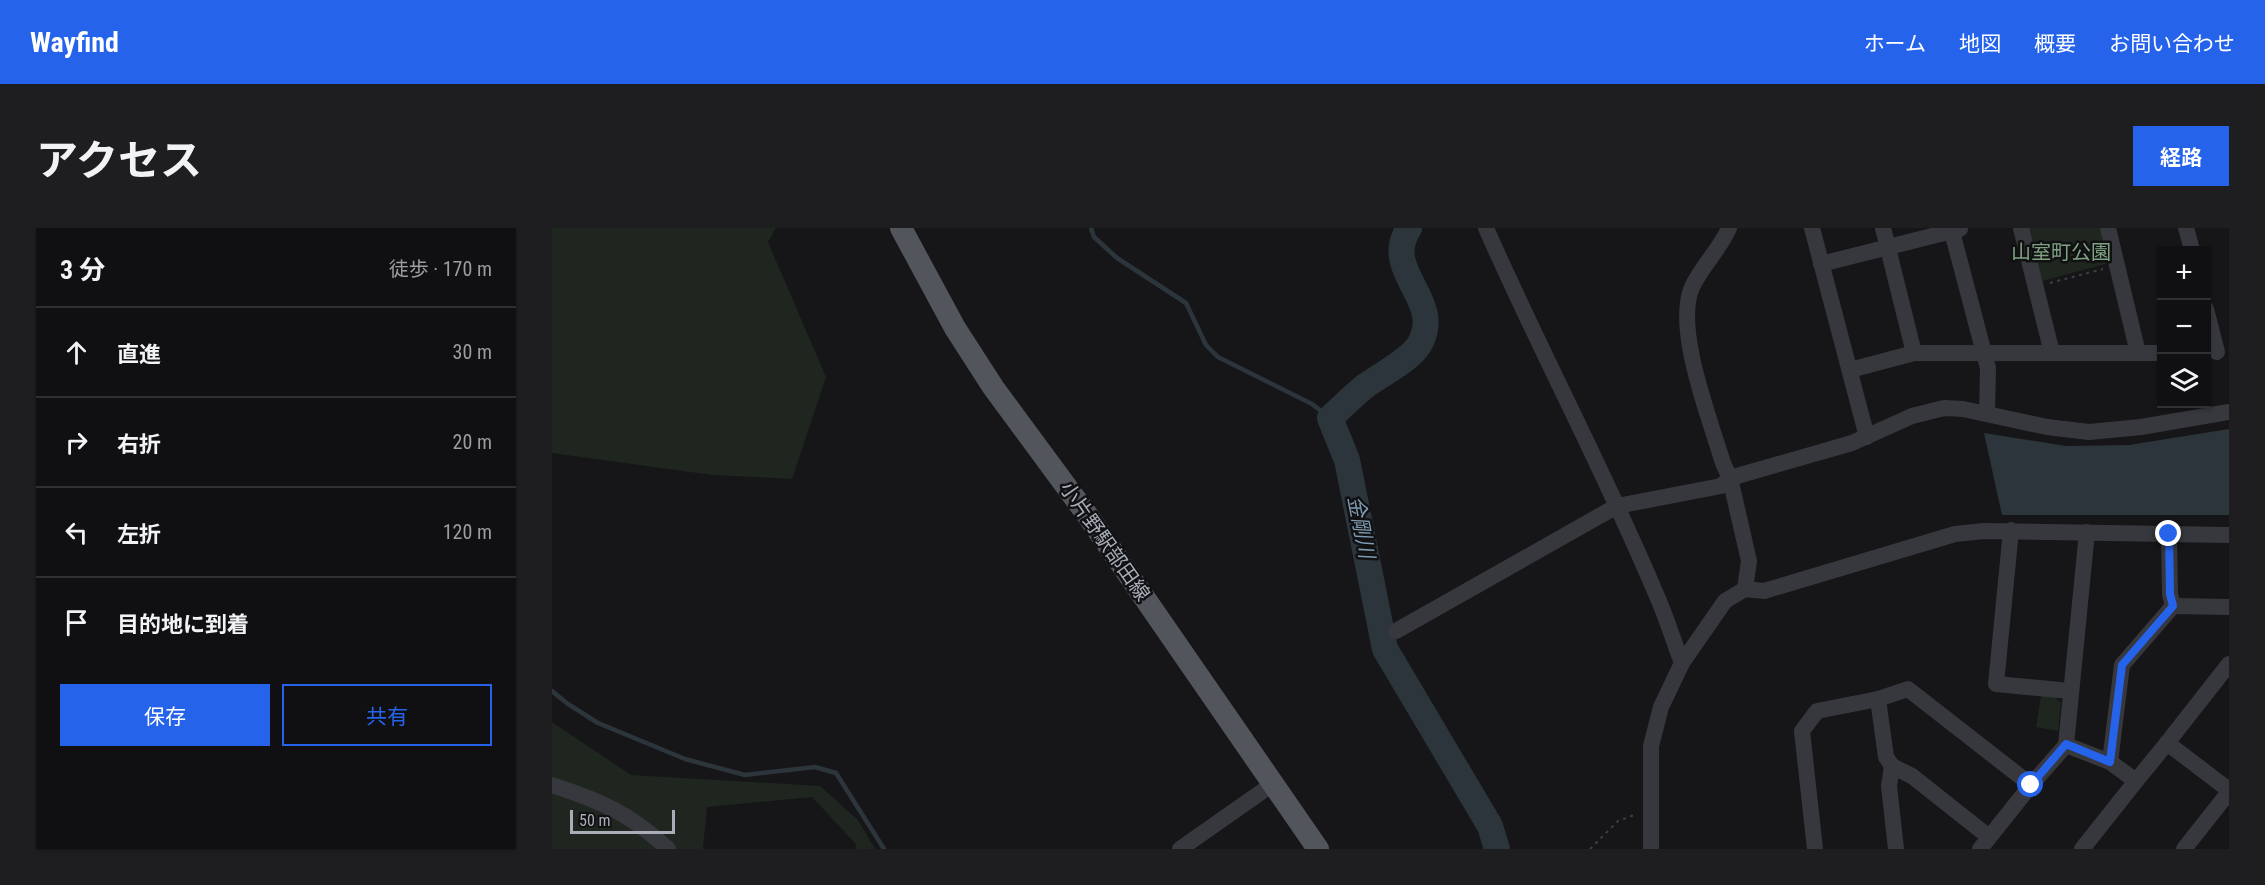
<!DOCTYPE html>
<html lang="ja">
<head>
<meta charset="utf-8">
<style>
  :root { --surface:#101012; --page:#1e1e20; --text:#f1f3f6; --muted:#9c9d9f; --line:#303032; --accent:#2563eb }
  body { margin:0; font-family:"Roboto Condensed","Noto Sans JP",sans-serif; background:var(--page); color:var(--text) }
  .controls { position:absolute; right:18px; top:18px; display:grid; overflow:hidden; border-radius:0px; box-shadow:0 2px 4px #0004 }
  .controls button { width:54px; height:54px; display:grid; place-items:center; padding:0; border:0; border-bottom:2px solid var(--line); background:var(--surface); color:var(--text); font:30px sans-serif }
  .scale { position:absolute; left:18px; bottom:15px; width:105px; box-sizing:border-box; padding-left:6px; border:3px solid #a8adb8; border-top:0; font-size:16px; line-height:21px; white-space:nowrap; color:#a8adb8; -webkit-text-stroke:4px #111113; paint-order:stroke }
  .stop { position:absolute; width:18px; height:18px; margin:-14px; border:4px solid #2563eb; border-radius:50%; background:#fff }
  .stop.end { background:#2563eb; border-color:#fff; box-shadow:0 2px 6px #0008 }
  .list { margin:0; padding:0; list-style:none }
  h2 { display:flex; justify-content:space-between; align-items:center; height:78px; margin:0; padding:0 24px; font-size:26px }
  h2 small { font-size:20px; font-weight:400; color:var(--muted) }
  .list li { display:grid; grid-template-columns:39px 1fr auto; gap:18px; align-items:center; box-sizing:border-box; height:90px; padding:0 24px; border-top:2px solid var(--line) }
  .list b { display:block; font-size:22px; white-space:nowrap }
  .list em { font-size:20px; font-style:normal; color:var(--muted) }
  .actions { display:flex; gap:12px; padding:18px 24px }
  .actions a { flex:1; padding:14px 0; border:2px solid var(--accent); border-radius:0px; text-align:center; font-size:21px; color:var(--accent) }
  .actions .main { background:var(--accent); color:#fff }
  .icon { flex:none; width:33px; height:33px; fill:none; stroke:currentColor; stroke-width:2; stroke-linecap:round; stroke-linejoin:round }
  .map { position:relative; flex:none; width:1677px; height:621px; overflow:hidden; border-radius:0px }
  header { display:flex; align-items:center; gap:36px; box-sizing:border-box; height:84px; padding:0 30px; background:var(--accent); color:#fff }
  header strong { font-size:28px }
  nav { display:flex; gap:33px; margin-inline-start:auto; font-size:21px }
  .intro { display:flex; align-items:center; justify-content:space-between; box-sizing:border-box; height:144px; padding:0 36px }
  h1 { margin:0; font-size:42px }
  .button { padding:15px 27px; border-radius:0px; background:var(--accent); color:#fff; font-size:21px; font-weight:700 }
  main { display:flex; gap:36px; padding:0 36px }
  aside { flex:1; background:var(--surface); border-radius:0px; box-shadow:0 2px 4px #0004 }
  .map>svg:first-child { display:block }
  .green { fill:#1e261f }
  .water { fill:#2c353c }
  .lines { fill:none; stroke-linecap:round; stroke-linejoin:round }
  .stream { stroke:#2c353c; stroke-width:4.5 }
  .river { stroke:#2c353c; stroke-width:26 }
  .path { stroke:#3d3f44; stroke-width:2; stroke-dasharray:3 4.5; stroke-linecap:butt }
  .minor { stroke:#37383d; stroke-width:16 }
  .major { stroke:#53555c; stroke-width:22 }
  .route { stroke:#2563eb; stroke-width:8 }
  .labels { text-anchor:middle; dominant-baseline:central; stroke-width:5; stroke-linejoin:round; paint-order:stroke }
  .park-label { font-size:20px; fill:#7fa381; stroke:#111113 }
  .street-label { font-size:20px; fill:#a8adb8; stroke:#111113 }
  .water-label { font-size:21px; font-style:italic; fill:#7f9bb3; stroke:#111113 }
</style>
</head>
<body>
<header>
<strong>Wayfind</strong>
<nav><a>ホーム</a><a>地図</a><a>概要</a><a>お問い合わせ</a></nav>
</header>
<div class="intro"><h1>アクセス</h1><a class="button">経路</a></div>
<main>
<aside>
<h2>3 分<small>徒歩 · 170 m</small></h2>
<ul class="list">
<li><svg class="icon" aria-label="ahead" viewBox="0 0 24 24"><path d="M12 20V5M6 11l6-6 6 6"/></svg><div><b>直進</b></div><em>30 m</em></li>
<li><svg class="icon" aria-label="right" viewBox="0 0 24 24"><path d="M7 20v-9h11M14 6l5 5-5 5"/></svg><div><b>右折</b></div><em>20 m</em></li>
<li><svg class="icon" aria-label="left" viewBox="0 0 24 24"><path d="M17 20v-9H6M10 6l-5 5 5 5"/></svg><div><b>左折</b></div><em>120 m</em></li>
<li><svg class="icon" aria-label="arrive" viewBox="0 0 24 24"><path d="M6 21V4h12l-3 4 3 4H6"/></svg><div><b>目的地に到着</b></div></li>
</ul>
<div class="actions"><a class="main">保存</a><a>共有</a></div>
</aside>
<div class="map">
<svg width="1677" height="621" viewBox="0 0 1677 621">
  <rect width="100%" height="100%" fill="#161618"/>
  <g class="green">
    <path d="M0,0H224L216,14L274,149L240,251L160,247L0,225Z"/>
    <path d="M1476,0H1548L1557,35L1490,53Z"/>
    <path d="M1489,467L1503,469L1509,475L1506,503L1484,499Z"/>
    <path d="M0,494L79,547L268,558L306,592L323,621H305L303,615L260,569L155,579L151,621H0Z"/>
  </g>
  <path class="water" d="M1677,201V287H1450L1432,205L1514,218L1577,217Z"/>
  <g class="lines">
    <g class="stream">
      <path d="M539,0L542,9L565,30L634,75L654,117L666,129L760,176L778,190"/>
      <path d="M0,463L16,476L46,495L133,531L193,547L263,539L284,545L332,621"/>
    </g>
    <path class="river" d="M857,0C828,44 894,72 867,117C857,133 828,147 812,159C800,169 789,180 778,190L795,232L833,421L938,598L945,621"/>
    <g class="path">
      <path d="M1498,55L1551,41"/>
      <path d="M1038,621L1066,593L1085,586"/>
    </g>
    <g class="minor">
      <path d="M934,0C988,123 1052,242 1104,366C1114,388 1121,412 1130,435"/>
      <path d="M1177,0C1168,21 1150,38 1140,59C1122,101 1158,191 1171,235L1178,250L1197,333L1193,361"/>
      <path d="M1260,0L1315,209"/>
      <path d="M1331,0L1362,125"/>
      <path d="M1399,0L1436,140L1435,185"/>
      <path d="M1469,0L1500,125"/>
      <path d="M1556,0L1586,125"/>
      <path d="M1634,0L1640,22"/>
      <path d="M1269,36L1408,1"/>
      <path d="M1654,81L1665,124"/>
      <path d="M1298,142L1362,125H1610"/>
      <path d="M1459,302L1444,456L1518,463"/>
      <path d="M1617,306L1618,366L1621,378"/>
      <path d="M844,403L1065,278L1169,258L1178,250L1300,215L1360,188L1392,180L1411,181L1495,199L1537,204L1589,199L1677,184"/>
      <path d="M1326,471L1334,529L1340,538"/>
      <path d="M1615,515L1677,436"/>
      <path d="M1514,517L1535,304"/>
      <path d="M1558,534L1570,437L1621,378L1677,379"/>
      <path d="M0,557C47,572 79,586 116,621"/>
      <path d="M628,621L722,555"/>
      <path d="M1099,621V518L1109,479L1130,435L1173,373L1193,361L1212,363L1403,306L1432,303L1677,307"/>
      <path d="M1263,621L1250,503L1265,483L1326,471L1356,461L1479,557"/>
      <path d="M1344,621L1337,558L1340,538L1360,548L1437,609"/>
      <path d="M1428,621L1479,557L1514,517L1558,534L1584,553L1615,515L1677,562"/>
      <path d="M1530,621L1584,553"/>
      <path d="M1632,621L1677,564"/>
    </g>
    <path class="major" d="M349,0L403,100L441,159L536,288L766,621"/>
  </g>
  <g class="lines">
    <path class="route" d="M1479,557L1514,516L1558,534L1570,437L1621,378L1618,366L1617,306"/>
  </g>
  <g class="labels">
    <g class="park-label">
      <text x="1509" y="24">山室町公園</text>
    </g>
    <g class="street-label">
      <text transform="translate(553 313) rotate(55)">小片野駅部田線</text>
    </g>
    <g class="water-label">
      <text transform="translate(809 299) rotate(79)">金剛川</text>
    </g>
  </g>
</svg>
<div class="controls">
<button>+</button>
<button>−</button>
<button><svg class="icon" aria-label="layers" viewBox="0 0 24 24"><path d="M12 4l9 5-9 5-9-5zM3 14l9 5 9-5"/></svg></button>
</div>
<div class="scale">50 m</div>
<div class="stop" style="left:1479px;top:557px"></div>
<div class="stop end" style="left:1617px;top:306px"></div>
</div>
</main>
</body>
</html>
